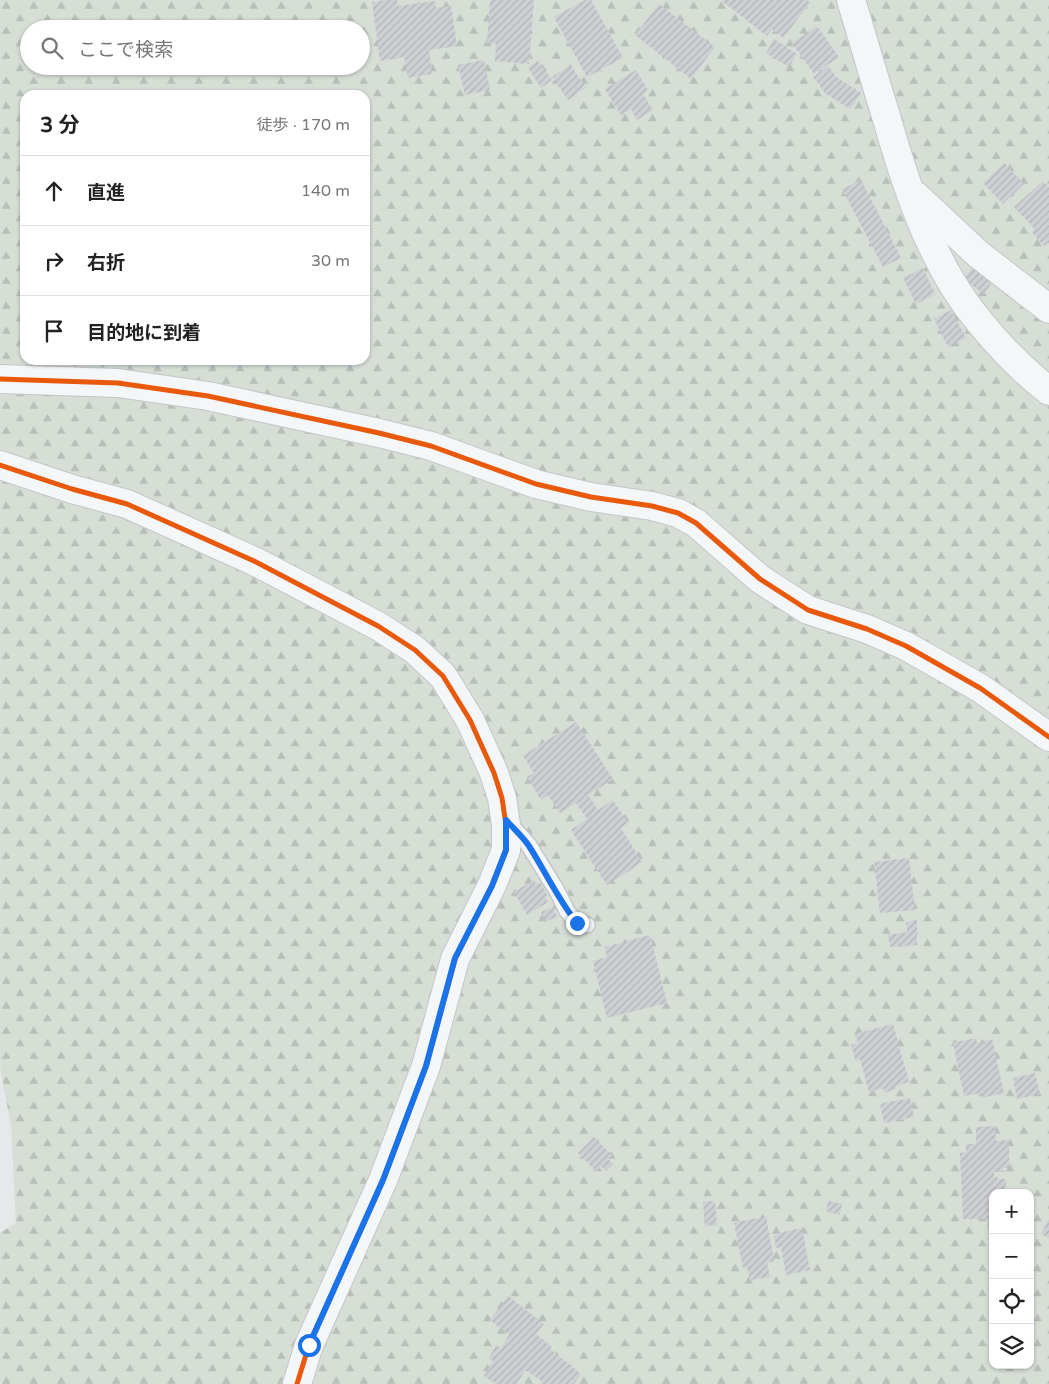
<!DOCTYPE html>
<html lang="ja">
<head>
<meta charset="utf-8">
<style>
  :root { --surface:#fff; --page:#f6f6f6; --text:#222; --muted:#767676; --line:#e0e0e0 }
  body { margin:0; font-family:"Varela Round","Noto Sans JP",sans-serif; background:var(--page); color:var(--text) }
  .controls { position:absolute; right:15px; bottom:15px; display:grid; overflow:hidden; border-radius:10px; box-shadow:0 1px 4px #0004 }
  .controls button { width:45px; height:45px; display:grid; place-items:center; padding:0; border:0; border-bottom:1px solid var(--line); background:var(--surface); color:var(--text); font:25px sans-serif }
  .stop { position:absolute; width:15px; height:15px; margin:-11px; border:4px solid #1a73e8; border-radius:50%; background:#fff }
  .stop.end { background:#1a73e8; border-color:#fff; box-shadow:0 1px 5px #0008 }
  .list { margin:0; padding:0; list-style:none }
  h2 { display:flex; justify-content:space-between; align-items:center; height:65px; margin:0; padding:0 20px; font-size:21px }
  h2 small { font-size:16px; font-weight:400; color:var(--muted) }
  .list li { display:grid; grid-template-columns:32px 1fr auto; gap:15px; align-items:center; box-sizing:border-box; height:70px; padding:0 20px; border-top:1px solid var(--line) }
  .list b { display:block; font-size:19px; white-space:nowrap }
  .list em { font-size:16px; font-style:normal; color:var(--muted) }
  .icon { flex:none; width:28px; height:28px; fill:none; stroke:currentColor; stroke-width:2; stroke-linecap:round; stroke-linejoin:round }
  .map { position:relative; flex:none; width:1049px; height:1384px; overflow:hidden }
  .search { position:absolute; background:var(--surface); box-shadow:0 1px 4px #0004; left:20px; top:20px; width:350px; height:55px; display:flex; align-items:center; gap:12px; box-sizing:border-box; padding:0 18px; border-radius:28px; color:var(--muted); font-size:19px }
  .panel { position:absolute; background:var(--surface); box-shadow:0 1px 4px #0004; left:20px; top:90px; width:350px; height:275px; border-radius:15px }
  .map>svg:first-child { display:block }
  .forest { fill:url(#forest-firs); fill-rule:evenodd }
  .building { fill:url(#building-hatch) }
  .lines { fill:none; stroke-linecap:round; stroke-linejoin:round }
  .lane-casing { stroke:#c4c6c8; stroke-width:18 }
  .street-casing { stroke:#c4c6c8; stroke-width:30 }
  .lane { stroke:#f5f6f7; stroke-width:15 }
  .street { stroke:#f5f6f7; stroke-width:28 }
  .cycleway-casing { stroke:#f4f6f9; stroke-width:8 }
  .cycleway { stroke:#e8590c; stroke-width:5 }
  .route { stroke:#1a73e8; stroke-width:6 }
</style>
</head>
<body>
<div class="map">
<svg width="1049" height="1384" viewBox="0 0 1049 1384">
  <defs>
    <pattern id="forest-firs" width="22" height="20" patternUnits="userSpaceOnUse" patternTransform="scale(1.25)"><rect width="22" height="20" fill="#d6ded6"/><path d="M5 1l3.5 6h-7zM16 11l3.5 6h-7z" fill="#b8bfb9"/></pattern>
    <pattern id="building-hatch" width="6" height="6" patternUnits="userSpaceOnUse" patternTransform="scale(1.25)"><rect width="6" height="6" fill="#ced0d3"/><path d="M-1 1l2-2M0 6l6-6M5 7l2-2" fill="none" stroke="#b1b3b6"/></pattern>
  </defs>
  <rect width="100%" height="100%" fill="#e6e8ea"/>
  <path class="forest" d="M0,0H1049V1384H0V1233L16,1223L11,1126L0,1067ZM29,29H361V66H29ZM25,95H365V360H25ZM993,1193H1030V1365H993Z"/>
  <g class="building">
    <path d="M385,0H397L398,6L435,1L436,8L451,6L457,46L429,50L432,74L408,78L404,57L380,61L372,2Z"/>
    <path d="M490,0H534L529,64L495,61L496,44L487,43Z"/>
    <path d="M585,0H591L623,58L587,77L554,17Z"/>
    <path d="M723,0H807L810,3L783,38L772,29L767,36L722,1Z"/>
    <path d="M659,4L715,47L691,79L635,35Z"/>
    <path d="M817,26L839,57L814,74L792,43Z"/>
    <path d="M774,39L797,54L789,67L766,53Z"/>
    <path d="M484,60L490,90L465,95L458,65Z"/>
    <path d="M538,61L552,80L541,88L528,68Z"/>
    <path d="M570,65L586,87L568,100L552,77Z"/>
    <path d="M828,66L836,77L861,93L850,109L825,93L813,77Z"/>
    <path d="M636,70L648,90L643,94L653,110L637,120L631,109L621,115L605,89Z"/>
    <path d="M1004,163L1024,184L1003,204L983,183Z"/>
    <path d="M861,180L901,258L883,267L842,189Z"/>
    <path d="M1043,181L1049,187V244L1048,243L1044,246L1032,232L1035,229L1014,207Z"/>
    <path d="M975,263L995,278L984,294L964,279Z"/>
    <path d="M923,268L935,294L916,304L903,278Z"/>
    <path d="M951,310L966,338L948,347L934,319Z"/>
    <path d="M576,722L613,779L588,795L598,810L613,800L628,823L621,828L642,862L607,885L571,830L587,819L576,803L560,813L548,795L541,800L527,777L534,773L523,756Z"/>
    <path d="M909,858L915,910L880,913L874,862Z"/>
    <path d="M534,880L536,884L540,882L547,895L545,897L548,902L527,915L514,892Z"/>
    <path d="M553,907L557,917L546,921L541,912Z"/>
    <path d="M917,919V945L890,947L888,935L907,932L906,923Z"/>
    <path d="M650,935L667,1003L607,1018L593,961L607,957L605,947Z"/>
    <path d="M893,1024L909,1082L895,1086L896,1089L885,1093L883,1088L869,1092L860,1059L856,1061L851,1045L858,1043L855,1034Z"/>
    <path d="M976,1038L977,1043L992,1039L1004,1093L982,1098L981,1093L964,1096L953,1043Z"/>
    <path d="M1035,1073L1040,1094L1017,1099L1013,1078Z"/>
    <path d="M910,1098L914,1117L884,1123L880,1104Z"/>
    <path d="M995,1126L996,1141L1009,1140V1168H1003L1004,1172H994V1179H1006V1191H1011L1012,1193H993V1230H988V1219H963L960,1153L966,1152V1144H976V1127Z"/>
    <path d="M594,1137L612,1155L608,1159L613,1164L606,1171L601,1166L596,1171L578,1153Z"/>
    <path d="M715,1201L717,1225L705,1226L703,1202Z"/>
    <path d="M828,1201L842,1204L840,1215L826,1211Z"/>
    <path d="M766,1216L774,1261L767,1263L770,1277L750,1280L747,1267L743,1268L734,1223Z"/>
    <path d="M1049,1219V1238L1041,1234Z"/>
    <path d="M802,1228L810,1270L786,1275L781,1247L776,1248L774,1236L778,1235V1233Z"/>
    <path d="M508,1296L544,1324L536,1334L552,1347L550,1349L581,1374L574,1384H540L542,1381L525,1370L517,1384H496L484,1376L493,1361L489,1358L496,1345L501,1348L509,1335L490,1320Z"/>
  </g>
  <g class="lines">
    <g class="lane-casing">
      <path id="lane" d="M507,821L528,844L557,891L567,911L577,923L587,925"/>
    </g>
    <g class="street-casing">
      <g id="street">
        <path d="M851,0C863,39 874,78 886,116C902,172 920,228 949,278C972,318 1013,363 1049,391"/>
        <path d="M916,196L978,254L1049,309"/>
        <path d="M0,379L118,383L208,396L379,433L431,446L536,484L591,497L652,506L678,513L696,523L760,579L808,610L867,629L906,646L980,688L1049,737"/>
        <path d="M0,465L72,489L127,504L254,561L378,626L415,650L443,676L470,720L494,773L502,798L506,825V850L492,885L455,959L426,1066L383,1180L309,1345L297,1384"/>
      </g>
    </g>
    <use href="#lane" class="lane"/>
    <use href="#street" class="street"/>
    <g class="cycleway-casing">
      <g id="cycleway">
        <path d="M0,379L118,383L208,396L379,433L431,446L536,484L591,497L652,506L678,513L696,523L760,579L808,610L867,629L906,646L980,688L1049,737"/>
        <path d="M0,465L72,489L127,504L254,561L378,626L415,650L443,676L470,720L494,773L502,798L506,825V850L492,885L455,959L426,1066L383,1180L309,1345L297,1384"/>
      </g>
    </g>
    <use href="#cycleway" class="cycleway"/>
  </g>
  <g class="lines">
    <path class="route" d="M309,1345L383,1180L426,1066L455,958L492,886L506,850V820C513,828 523,837 529,846C545,871 559,901 577,923"/>
  </g>
</svg>
<div class="controls">
<button>+</button>
<button>−</button>
<button><svg class="icon" aria-label="locate" viewBox="0 0 24 24"><circle cx="12" cy="12" r="6"/><path d="M12 2v4M12 18v4M2 12h4M18 12h4"/></svg></button>
<button><svg class="icon" aria-label="layers" viewBox="0 0 24 24"><path d="M12 4l9 5-9 5-9-5zM3 14l9 5 9-5"/></svg></button>
</div>
<div class="stop" style="left:309px;top:1345px"></div>
<div class="stop end" style="left:577px;top:923px"></div>
<div class="search"><svg class="icon" aria-label="search" viewBox="0 0 24 24"><circle cx="10" cy="10" r="6"/><path d="M15 15l6 6"/></svg>ここで検索</div>
<section class="panel">
<h2>3 分<small>徒歩 · 170 m</small></h2>
<ul class="list">
<li><svg class="icon" aria-label="ahead" viewBox="0 0 24 24"><path d="M12 20V5M6 11l6-6 6 6"/></svg><div><b>直進</b></div><em>140 m</em></li>
<li><svg class="icon" aria-label="right" viewBox="0 0 24 24"><path d="M7 20v-9h11M14 6l5 5-5 5"/></svg><div><b>右折</b></div><em>30 m</em></li>
<li><svg class="icon" aria-label="arrive" viewBox="0 0 24 24"><path d="M6 21V4h12l-3 4 3 4H6"/></svg><div><b>目的地に到着</b></div></li>
</ul>
</section>
</div>
</body>
</html>
